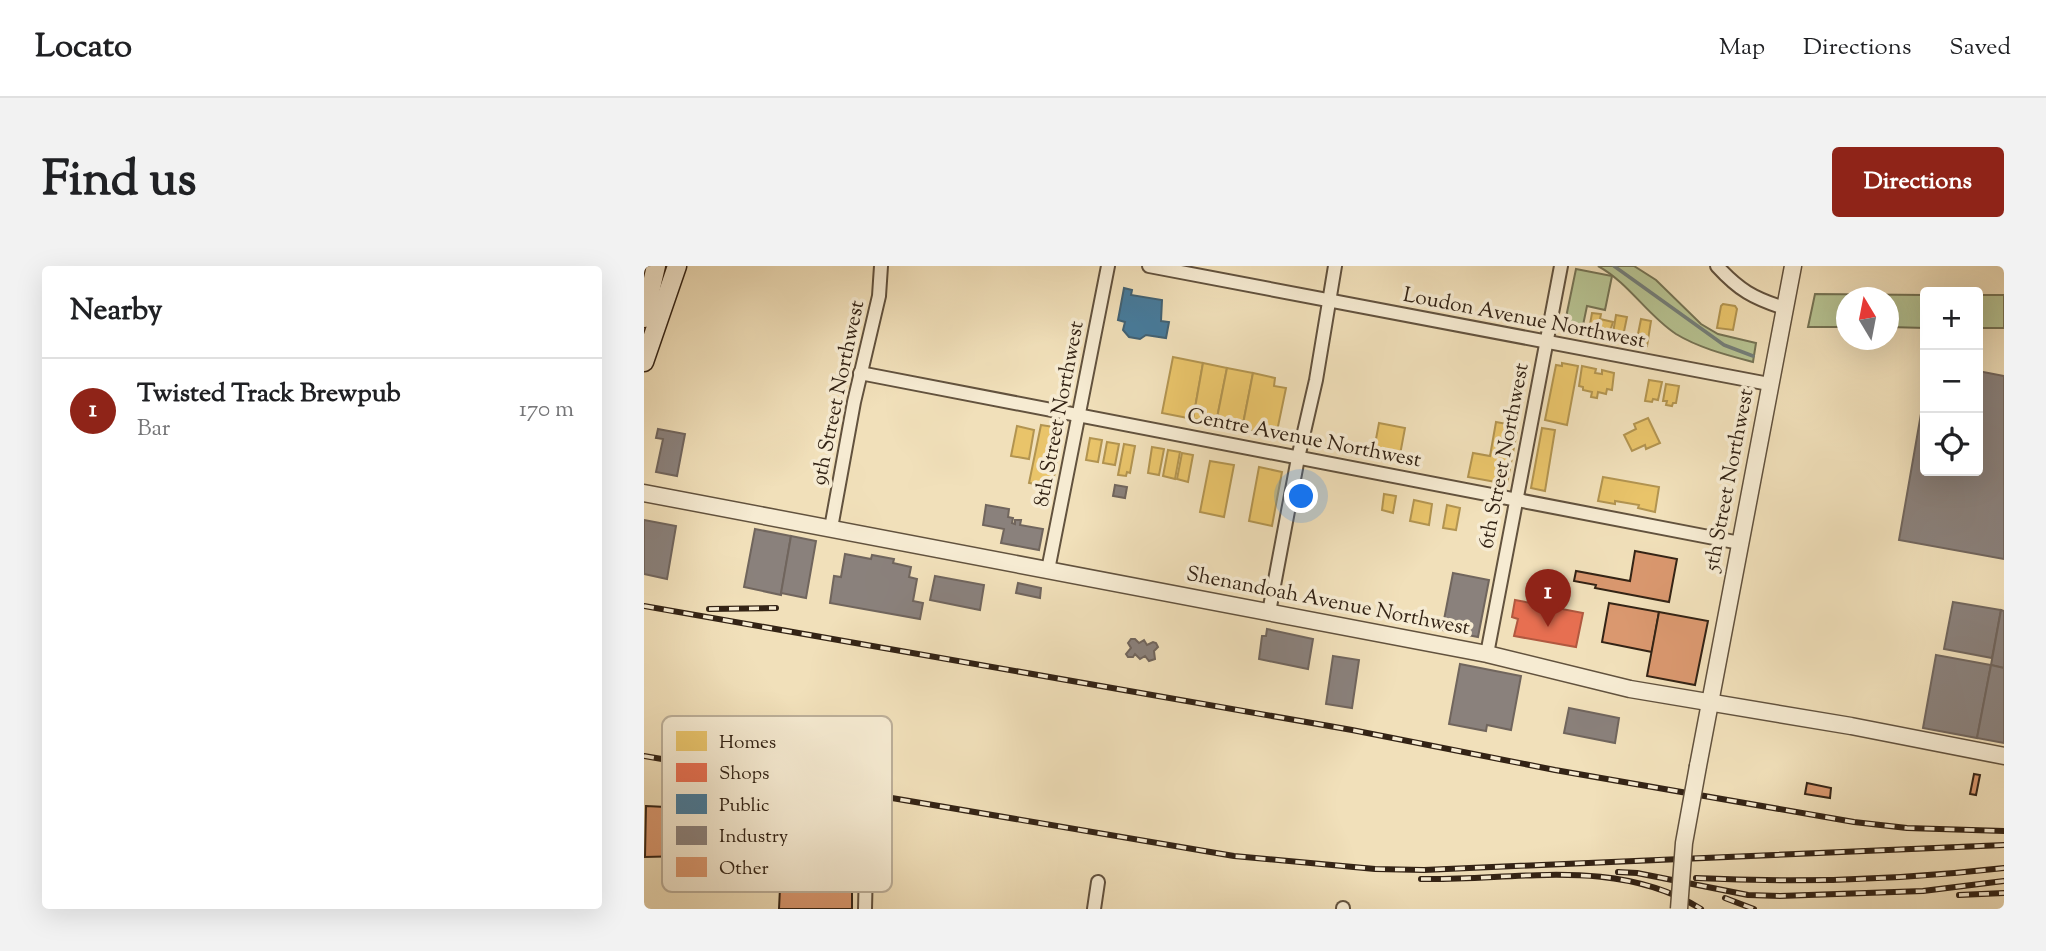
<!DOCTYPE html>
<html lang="en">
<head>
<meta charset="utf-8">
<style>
  :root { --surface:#fff; --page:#f2f2f2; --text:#202124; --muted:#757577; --line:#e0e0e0; --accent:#8f2418 }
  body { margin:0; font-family:"Sorts Mill Goudy",serif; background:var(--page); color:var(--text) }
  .controls { position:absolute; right:21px; top:21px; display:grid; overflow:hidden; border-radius:7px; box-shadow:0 7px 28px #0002 }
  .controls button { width:63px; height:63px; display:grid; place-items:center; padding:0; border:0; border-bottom:2px solid var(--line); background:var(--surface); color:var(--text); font:35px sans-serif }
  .compass { position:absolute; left:1192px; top:21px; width:63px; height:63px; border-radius:50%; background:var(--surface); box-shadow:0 7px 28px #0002; rotate:350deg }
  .you { position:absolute; left:658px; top:231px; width:24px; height:24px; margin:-18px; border:5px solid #fff; border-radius:50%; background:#1a73e8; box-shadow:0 0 0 10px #1a73e833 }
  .badge { display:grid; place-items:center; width:46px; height:46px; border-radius:50%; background:var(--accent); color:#fff; font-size:23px; font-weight:700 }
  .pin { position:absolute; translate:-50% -58px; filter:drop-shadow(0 2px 4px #0008) }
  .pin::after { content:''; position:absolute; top:37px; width:24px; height:21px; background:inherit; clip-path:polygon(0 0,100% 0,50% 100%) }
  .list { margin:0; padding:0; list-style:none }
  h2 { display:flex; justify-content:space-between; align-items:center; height:91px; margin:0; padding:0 28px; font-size:30px }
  h2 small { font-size:23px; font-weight:400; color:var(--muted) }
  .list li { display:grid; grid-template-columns:46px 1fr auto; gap:21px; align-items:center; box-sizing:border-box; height:105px; padding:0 28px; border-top:2px solid var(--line) }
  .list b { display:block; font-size:26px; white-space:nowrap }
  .list p { margin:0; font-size:23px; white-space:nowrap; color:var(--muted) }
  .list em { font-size:23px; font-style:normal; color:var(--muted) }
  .icon { flex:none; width:38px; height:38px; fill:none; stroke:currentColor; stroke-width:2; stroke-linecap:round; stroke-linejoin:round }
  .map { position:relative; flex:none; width:1360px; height:643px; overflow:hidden; border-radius:7px }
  header { display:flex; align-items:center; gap:42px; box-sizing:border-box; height:98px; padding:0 35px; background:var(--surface); border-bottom:2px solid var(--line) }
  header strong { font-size:33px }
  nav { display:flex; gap:38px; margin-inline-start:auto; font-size:24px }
  .intro { display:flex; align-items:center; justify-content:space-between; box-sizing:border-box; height:168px; padding:0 42px }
  h1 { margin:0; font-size:49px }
  .button { padding:18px 32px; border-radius:7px; background:var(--accent); color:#fff; font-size:24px; font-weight:700 }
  main { display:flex; gap:42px; padding:0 42px }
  aside { flex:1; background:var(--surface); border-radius:7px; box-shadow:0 7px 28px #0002 }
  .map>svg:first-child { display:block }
  .green { fill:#b7c392; stroke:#757354; stroke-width:2 }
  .homes { fill:#e9c46a; stroke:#b29450; stroke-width:2 }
  .shops { fill:#e76f51; stroke:#b1583f; stroke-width:2 }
  .public { fill:#457b9d; stroke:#406174; stroke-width:2 }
  .industry { fill:#8a817c; stroke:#70655d; stroke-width:2 }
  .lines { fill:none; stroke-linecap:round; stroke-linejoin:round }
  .stream { stroke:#747e79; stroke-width:3.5 }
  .building { fill:#da986f; stroke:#332315; stroke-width:2 }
  .minor-casing { stroke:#62523e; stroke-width:16 }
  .tertiary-casing { stroke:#62523e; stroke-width:19 }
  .secondary-casing { stroke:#332315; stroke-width:21 }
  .minor { stroke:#f6ebd2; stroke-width:12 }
  .tertiary { stroke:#f6ebd2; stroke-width:16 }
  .secondary { stroke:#f6ebd2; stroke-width:18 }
  .rail-casing { stroke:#332315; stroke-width:6 }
  .rail { stroke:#f6ebd2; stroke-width:3.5; stroke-dasharray:10; stroke-linecap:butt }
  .tertiary-bridge-casing { stroke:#62523e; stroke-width:19; stroke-linecap:butt }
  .tertiary-bridge { stroke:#f6ebd2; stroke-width:16 }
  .labels { text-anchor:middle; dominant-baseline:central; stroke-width:7; stroke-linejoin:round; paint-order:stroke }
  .street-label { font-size:21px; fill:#332315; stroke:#f6ebd2 }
  .key { fill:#f6ebd2; stroke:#bcaf99; stroke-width:2 }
  .key-label { font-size:19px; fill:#332315 }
</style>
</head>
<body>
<header>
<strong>Locato</strong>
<nav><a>Map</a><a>Directions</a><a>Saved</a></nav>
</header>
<div class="intro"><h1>Find us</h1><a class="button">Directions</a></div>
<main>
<aside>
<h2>Nearby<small></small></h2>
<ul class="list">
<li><span class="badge">1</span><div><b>Twisted Track Brewpub</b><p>Bar</p></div><em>170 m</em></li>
</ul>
</aside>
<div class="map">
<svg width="1360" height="643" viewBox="0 0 1360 643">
  <rect width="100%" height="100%" fill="#f1e0ba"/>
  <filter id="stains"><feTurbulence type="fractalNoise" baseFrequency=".00286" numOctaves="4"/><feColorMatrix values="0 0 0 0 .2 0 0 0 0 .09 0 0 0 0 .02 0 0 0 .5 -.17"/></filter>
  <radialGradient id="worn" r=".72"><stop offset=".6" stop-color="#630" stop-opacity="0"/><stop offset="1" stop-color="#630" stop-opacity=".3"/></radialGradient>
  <g class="green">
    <path d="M954,0H990L1012,14L1057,58L1074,68L1112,77L1109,96C1083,89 1055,82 1032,68C1003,49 985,17 954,0Z"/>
    <path d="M932,3L968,10L961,44L943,40L938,64L920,61Z"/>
    <path d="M1171,28L1281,29V62L1245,61L1244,32H1202V61H1164Z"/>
    <rect x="1334" y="29" width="26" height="33"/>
  </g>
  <g class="homes">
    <path d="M1079,38L1091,40L1093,43L1089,64L1073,62L1077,40Z"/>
    <path d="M948,47L957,48L956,53L969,56L965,68L945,64Z"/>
    <path d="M972,49L983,51L978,75L968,73Z"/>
    <path d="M997,53L1007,55L1003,80L992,78Z"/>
    <path d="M529,91L559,97L549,153L518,147Z"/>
    <path d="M559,97L583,102L572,157L549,153Z"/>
    <path d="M918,97L934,100L923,159L901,154L912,99L918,100Z"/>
    <path d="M938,100L952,103L951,107L958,108V104L970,107L968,124L963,123L962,128L954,126L953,132L947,131L948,126L939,124V121L935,120Z"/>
    <path d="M583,102L609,107L598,163L572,157Z"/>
    <path d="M609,107L631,112L630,120L642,122L632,170L598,163Z"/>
    <path d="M1005,114L1018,116L1014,134L1009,133L1008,136L1001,135Z"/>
    <path d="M1022,118L1035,120L1032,137H1029L1028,140L1022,139L1023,135H1019Z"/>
    <path d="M1004,152L1016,177L1002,183L1001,179L988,185L980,169L992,163L990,158Z"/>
    <path d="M852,156L874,160L863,218L824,211L829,187L846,190Z"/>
    <path d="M735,157L761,162L755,194L747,193L746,196L736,194L737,191L729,189Z"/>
    <path d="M397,159L410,161L406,178L416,180L408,221L385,217Z"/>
    <path d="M373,160L390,164L385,193L367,190Z"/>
    <path d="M898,162L911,164L901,225L887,222Z"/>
    <path d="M446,172L458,174L454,196L442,194Z"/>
    <path d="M463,176L475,178L471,199L459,197Z"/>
    <path d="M480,178L491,180L486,207L483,206L482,210L474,209Z"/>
    <path d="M508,181L520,183L515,209L504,207Z"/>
    <path d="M524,184L536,186L531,213L519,210Z"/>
    <path d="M538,187L549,189L544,216L533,213Z"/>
    <path d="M566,195L590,199L580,251L556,246Z"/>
    <path d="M615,201L638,206L628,260L605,255Z"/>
    <path d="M959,211L1015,221L1011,246L994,242L995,239L971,235V238L954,235Z"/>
    <path d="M740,228L752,230L749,247L738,244Z"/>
    <path d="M770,234L788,238L785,259L766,255Z"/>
    <path d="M803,239L816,242L812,264L799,262Z"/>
  </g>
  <path class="shops" d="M871,334L939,347L932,381L870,370L874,353L868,351Z"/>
  <path class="public" d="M480,22L488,24L487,29L518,34L517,55L525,56L522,72L502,69L496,73L485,71L479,64L481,56L474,54Z"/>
  <g class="industry">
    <path d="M1334,105L1360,110V293L1255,274L1281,125V205H1334Z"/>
    <path d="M14,163L41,168L33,210L12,206L19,173L12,172Z"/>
    <path d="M471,219L483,221L481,232L469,230Z"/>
    <path d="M342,239L365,243L364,251L369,252L368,257L371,258V254H377L376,259L399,263L395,284L357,277L360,263L339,259Z"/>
    <path d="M0,254L32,260L23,313L0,308Z"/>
    <path d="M111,263L147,270L137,329L100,321Z"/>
    <path d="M147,270L172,275L162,332L137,327Z"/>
    <path d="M201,288L227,293L228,289L250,293L249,297L267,301L265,311L273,313L269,335L279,337L276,353L186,337L190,310L197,311Z"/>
    <path d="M809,307L845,314L834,371L798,364Z"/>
    <path d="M291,310L340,319L336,344L286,334Z"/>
    <path d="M374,317L397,322L396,332L372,327Z"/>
    <path d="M1309,336L1357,344L1348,392L1300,383Z"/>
    <path d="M1357,344L1360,345V402L1347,399Z"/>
    <path d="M623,363L669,373L664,403L615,393L618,370H622Z"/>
    <path d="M487,373H491L495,377L500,374L503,379L509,376L512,377L514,381L510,385L511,393L505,395L501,390L496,393L491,388L489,391H484L482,388L487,382L484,377Z"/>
    <path d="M1292,389L1347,399L1333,472L1279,462Z"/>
    <path d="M689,390L715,394L708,442L682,438Z"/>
    <path d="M816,398L877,410L867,464L843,459L842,465L805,458Z"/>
    <path d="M1347,399L1360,402V477L1333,472Z"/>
    <path d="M925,442L975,452L971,477L920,467Z"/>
  </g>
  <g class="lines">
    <path class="stream" d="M970,0L1080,79L1109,90"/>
  </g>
  <g class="building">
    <path d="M991,285L1033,293L1025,336L951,322L952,319L930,315L932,305L986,315Z"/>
    <path d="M965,337L1015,346L1008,386L958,376Z"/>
    <path d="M1015,346L1064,355L1051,419L1003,410Z"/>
    <path d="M1330,508L1336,509L1332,529L1326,528Z"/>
    <path d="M1163,517L1187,522L1186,532L1161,528Z"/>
    <path d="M2,540L42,542L40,590L1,591Z"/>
    <path d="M136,622L208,625V643H135Z"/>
  </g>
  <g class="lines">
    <g class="minor-casing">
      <g id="minor">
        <path d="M505,0L1125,118"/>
        <path d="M1073,0C1095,24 1109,32 1140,42"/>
        <path d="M216,107L1096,277"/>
        <path d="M187,262L210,136L235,30L237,0"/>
        <path d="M404,304L464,0"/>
        <path d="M625,346L654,192L672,114L691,0"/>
        <path d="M843,388L917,0"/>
        <path d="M699,642V643"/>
        <path d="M221,643L223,559"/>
        <path d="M450,643L454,616"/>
      </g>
    </g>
    <g class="tertiary-casing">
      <g id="tertiary">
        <path d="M0,227L843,388L986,423L1207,460L1360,490"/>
        <path d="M1054,500L1149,0"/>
      </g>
    </g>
    <g class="secondary-casing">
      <g id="secondary">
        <path d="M0,52L12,0"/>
        <path d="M0,96L33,0"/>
      </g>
    </g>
    <use href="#minor" class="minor"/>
    <use href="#tertiary" class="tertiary"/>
    <use href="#secondary" class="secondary"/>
    <g class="rail-casing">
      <g id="rail">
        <path d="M0,340L708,464L911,504L1210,556L1263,562L1360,565"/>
        <path d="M65,343L132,342"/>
        <path d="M0,490L590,590L731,603L780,604L1360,579"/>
        <path d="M974,606L993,607L1104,629L1136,630L1279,625L1360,615"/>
        <path d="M1052,612C1155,617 1257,614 1360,602"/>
        <path d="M777,613C870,615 972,590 1057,643"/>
        <path d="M1315,629L1360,627"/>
        <path d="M1081,632L1110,643"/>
      </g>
    </g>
    <use href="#rail" class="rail"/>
    <g class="tertiary-bridge-casing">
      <path id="tertiary-bridge" d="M1035,643L1040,577L1054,500"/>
    </g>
    <use href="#tertiary-bridge" class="tertiary-bridge"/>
  </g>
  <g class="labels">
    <g class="street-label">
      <text transform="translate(880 53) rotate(11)">Loudon Avenue Northwest</text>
      <text transform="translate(195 127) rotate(-78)">9th Street Northwest</text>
      <text transform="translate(416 148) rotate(-79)">8th Street Northwest</text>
      <text transform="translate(660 173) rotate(11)">Centre Avenue Northwest</text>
      <text transform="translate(861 190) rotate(-79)">6th Street Northwest</text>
      <text transform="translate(1086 214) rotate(-79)">5th Street Northwest</text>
      <text transform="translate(684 336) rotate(11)">Shenandoah Avenue Northwest</text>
    </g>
  </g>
  <rect x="18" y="450" width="230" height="176" rx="10" class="key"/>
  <rect x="32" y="465" width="31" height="20" fill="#e9c46a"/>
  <rect x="32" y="497" width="31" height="19" fill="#e76f51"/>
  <rect x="32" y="528" width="31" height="20" fill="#457b9d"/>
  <rect x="32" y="560" width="31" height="19" fill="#8a817c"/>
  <rect x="32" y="591" width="31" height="20" fill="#da986f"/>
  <g class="key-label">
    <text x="75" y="482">Homes</text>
    <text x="75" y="513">Shops</text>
    <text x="75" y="545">Public</text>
    <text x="75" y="576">Industry</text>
    <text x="75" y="608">Other</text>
  </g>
  <rect width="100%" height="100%" filter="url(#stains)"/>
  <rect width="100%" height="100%" fill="url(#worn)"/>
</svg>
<div class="controls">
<button>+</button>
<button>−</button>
<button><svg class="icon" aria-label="locate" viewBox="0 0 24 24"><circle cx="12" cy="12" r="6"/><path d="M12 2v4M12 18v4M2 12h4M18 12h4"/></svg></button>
</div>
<svg class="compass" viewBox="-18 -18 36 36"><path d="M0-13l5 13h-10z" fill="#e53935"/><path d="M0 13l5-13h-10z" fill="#757577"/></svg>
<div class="you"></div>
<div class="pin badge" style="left:904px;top:361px">1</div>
</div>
</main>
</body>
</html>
